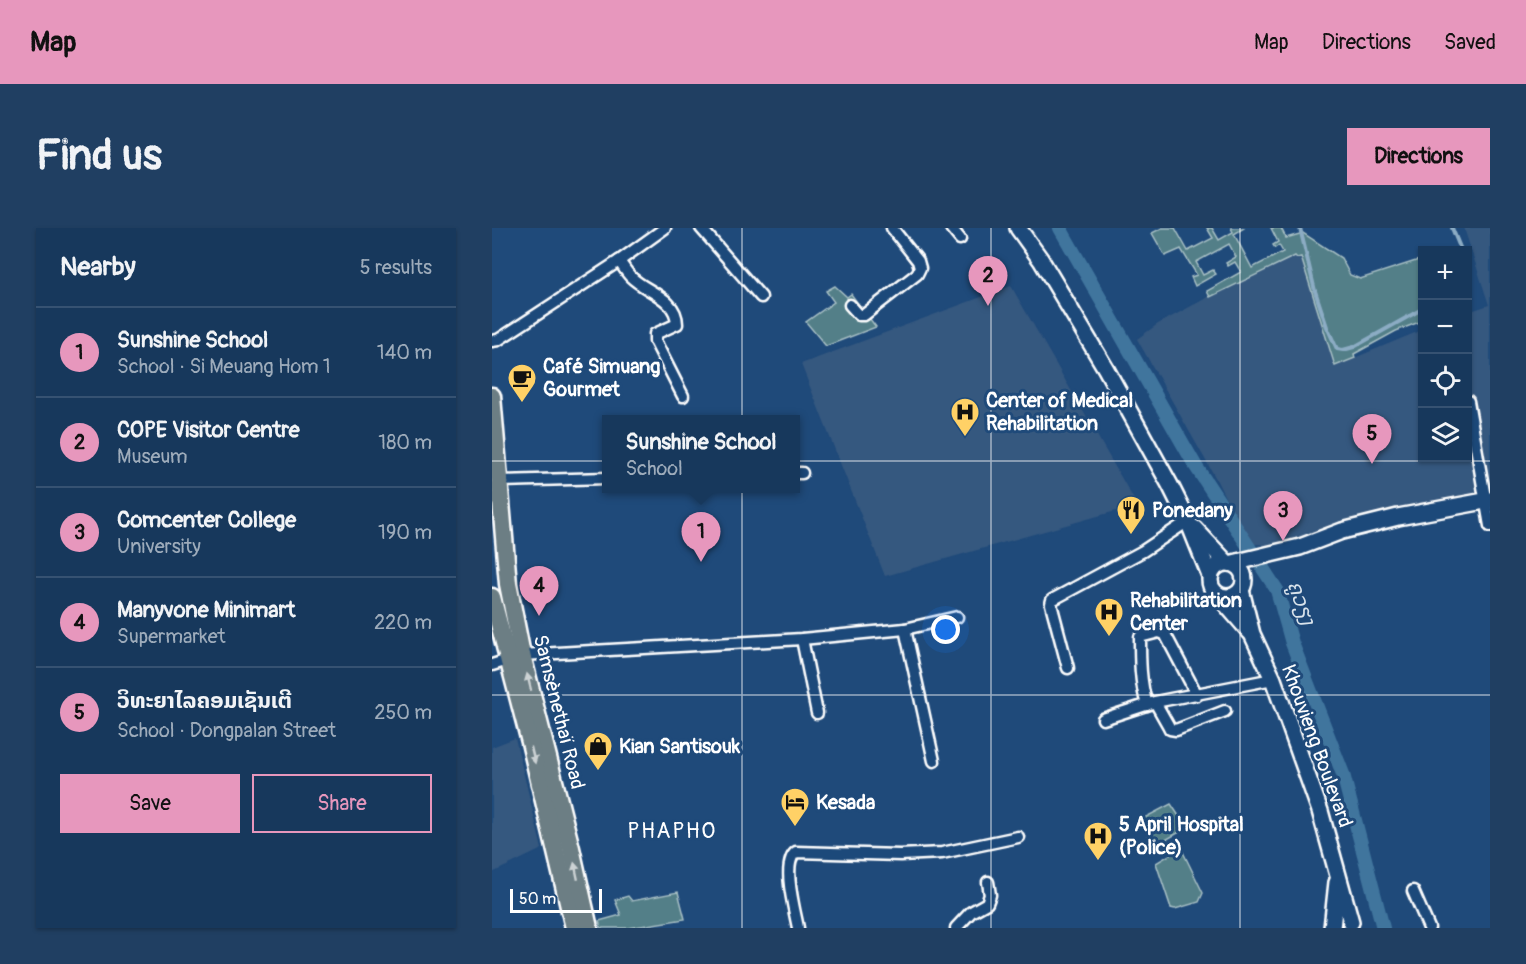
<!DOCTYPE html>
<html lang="en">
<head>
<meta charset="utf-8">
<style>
  :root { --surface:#17385c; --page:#203f62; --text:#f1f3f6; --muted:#9eacbb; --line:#365272; --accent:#e797bd }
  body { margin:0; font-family:Pangolin,"Noto Sans Lao",sans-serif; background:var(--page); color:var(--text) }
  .controls { position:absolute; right:18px; top:18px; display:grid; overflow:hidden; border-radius:0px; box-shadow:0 2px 4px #0004 }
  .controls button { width:54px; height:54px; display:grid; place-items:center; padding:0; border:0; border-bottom:2px solid var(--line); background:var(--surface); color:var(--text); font:30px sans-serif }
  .scale { position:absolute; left:18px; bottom:15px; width:92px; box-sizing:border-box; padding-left:6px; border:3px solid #fff; border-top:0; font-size:16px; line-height:21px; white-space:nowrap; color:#fff; -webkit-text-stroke:4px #1f4a7a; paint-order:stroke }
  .you { position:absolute; left:454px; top:402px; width:21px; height:21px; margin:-15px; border:4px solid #fff; border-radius:50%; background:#1a73e8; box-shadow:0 0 0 9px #1a73e833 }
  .badge { display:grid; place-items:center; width:39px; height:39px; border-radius:50%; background:var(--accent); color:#111; font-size:20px; font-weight:700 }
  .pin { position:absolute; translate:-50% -50px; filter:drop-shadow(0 2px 3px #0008) }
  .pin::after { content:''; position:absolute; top:32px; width:21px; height:18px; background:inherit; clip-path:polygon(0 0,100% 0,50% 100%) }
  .popup { position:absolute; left:110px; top:187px; width:198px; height:78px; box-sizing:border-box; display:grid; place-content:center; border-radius:0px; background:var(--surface); filter:drop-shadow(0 2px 4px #0005); font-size:20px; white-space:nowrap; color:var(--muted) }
  .popup b { font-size:22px; color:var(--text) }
  .popup::after { content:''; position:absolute; left:50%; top:100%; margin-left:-12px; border:12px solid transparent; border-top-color:var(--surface) }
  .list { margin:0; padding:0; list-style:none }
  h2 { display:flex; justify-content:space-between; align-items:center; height:78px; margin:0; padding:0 24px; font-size:26px }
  h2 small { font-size:20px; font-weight:400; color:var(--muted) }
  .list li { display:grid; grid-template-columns:39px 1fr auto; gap:18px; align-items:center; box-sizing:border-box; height:90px; padding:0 24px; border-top:2px solid var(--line) }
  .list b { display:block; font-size:22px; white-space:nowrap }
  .list p { margin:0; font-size:20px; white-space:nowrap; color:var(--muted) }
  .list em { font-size:20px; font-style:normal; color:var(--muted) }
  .actions { display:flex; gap:12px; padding:18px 24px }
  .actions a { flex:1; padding:14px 0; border:2px solid var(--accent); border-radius:0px; text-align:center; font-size:21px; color:var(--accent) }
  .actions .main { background:var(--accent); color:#111 }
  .icon { flex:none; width:33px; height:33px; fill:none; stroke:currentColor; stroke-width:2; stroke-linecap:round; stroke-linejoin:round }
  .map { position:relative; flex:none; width:998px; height:700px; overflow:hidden; border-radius:0px }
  header { display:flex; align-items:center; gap:36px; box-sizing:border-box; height:84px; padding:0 30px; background:var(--accent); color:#111 }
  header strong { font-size:28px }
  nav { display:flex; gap:33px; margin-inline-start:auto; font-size:21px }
  .intro { display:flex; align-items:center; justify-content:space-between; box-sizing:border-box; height:144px; padding:0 36px }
  h1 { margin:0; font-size:42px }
  .button { padding:15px 27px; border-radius:0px; background:var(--accent); color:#111; font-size:21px; font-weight:700 }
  main { display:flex; gap:36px; padding:0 36px }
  aside { flex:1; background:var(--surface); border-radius:0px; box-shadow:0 2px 4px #0004 }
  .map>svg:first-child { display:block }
  .built { fill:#36587f }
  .green { fill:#527f88; stroke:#a8bfc4; stroke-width:1.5 }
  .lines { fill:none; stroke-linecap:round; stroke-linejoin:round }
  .stream { stroke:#8cacc4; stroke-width:4 }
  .canal { stroke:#40759d; stroke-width:14 }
  .street-casing { stroke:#fff; stroke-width:15 }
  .secondary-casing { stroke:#fff; stroke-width:20 }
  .primary-casing { stroke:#fff; stroke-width:21 }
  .street { stroke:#1f4a7a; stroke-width:10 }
  .secondary { stroke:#1f4a7a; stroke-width:15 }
  .primary { stroke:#6c7e84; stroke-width:16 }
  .oneway { fill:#ccd2d4 }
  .grid { fill:none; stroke:#fff; stroke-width:1.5; stroke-opacity:0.55 }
  .labels { text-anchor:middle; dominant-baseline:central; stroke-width:6; stroke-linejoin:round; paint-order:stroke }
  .poi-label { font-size:20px; font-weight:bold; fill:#fff; stroke:#1f4a7a; text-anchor:start }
  .street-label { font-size:20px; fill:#fff; stroke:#1f4a7a }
  .water-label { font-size:21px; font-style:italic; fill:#d9e3eb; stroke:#1f4a7a }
  .quarter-label { font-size:22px; letter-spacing:1.5px; fill:#fff; stroke:#1f4a7a }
</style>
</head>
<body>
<header>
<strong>Map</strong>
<nav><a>Map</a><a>Directions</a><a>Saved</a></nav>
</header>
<div class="intro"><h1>Find us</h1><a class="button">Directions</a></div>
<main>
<aside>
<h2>Nearby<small>5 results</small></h2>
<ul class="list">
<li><span class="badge">1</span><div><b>Sunshine School</b><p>School · Si Meuang Hom 1</p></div><em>140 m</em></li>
<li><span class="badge">2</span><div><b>COPE Visitor Centre</b><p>Museum</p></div><em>180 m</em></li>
<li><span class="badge">3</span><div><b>Comcenter College</b><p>University</p></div><em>190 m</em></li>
<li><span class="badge">4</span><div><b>Manyvone Minimart</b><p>Supermarket</p></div><em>220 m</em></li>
<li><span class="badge">5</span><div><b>ວິທະຍາໄລຄອມເຊັນເຕີ</b><p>School · Dongpalan Street</p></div><em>250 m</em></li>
</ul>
<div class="actions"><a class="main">Save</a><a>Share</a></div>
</aside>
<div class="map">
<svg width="998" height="700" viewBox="0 0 998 700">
  <rect width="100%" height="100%" fill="#1f4a7a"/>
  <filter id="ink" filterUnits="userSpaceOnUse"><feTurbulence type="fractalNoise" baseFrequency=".0167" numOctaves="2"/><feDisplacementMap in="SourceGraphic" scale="12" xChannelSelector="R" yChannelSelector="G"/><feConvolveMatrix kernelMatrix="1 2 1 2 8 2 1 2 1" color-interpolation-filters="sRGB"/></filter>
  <g filter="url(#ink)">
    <g class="built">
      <path d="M972,0H998V272L775,317L763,316L746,295L722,247L645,111L666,96L733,60L803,28L809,29L843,138L930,102V230H976V84L997,77Z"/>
      <path d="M519,58L645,277L393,348L309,136Z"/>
      <path d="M23,510L50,621L0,645V519Z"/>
    </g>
    <g class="green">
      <path d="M670,0H683L696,23L721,10L715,0H720L727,12L741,4L739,0H752L742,6L760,40L791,24L787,17L783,20L781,17L786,14L779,0H789L794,10L811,5L849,30L858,47L868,51L930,31V93L904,103L862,126L863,130L843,138L809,29L805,30L803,28L718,69L715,63L749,44L743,34L736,38L734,35L744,29L737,16L704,34L711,47L721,42L724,46L703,58L699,49L705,47L689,21L673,28L660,5Z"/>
      <path d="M343,58L355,69L359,66L384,99L334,118L314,94L342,74L334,63Z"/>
      <path d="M679,576L695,600L661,619L650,591Z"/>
      <path d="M689,620L711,665L707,674L683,681L679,680L664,635Z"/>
      <path d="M186,664L193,691L136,700H109L107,693L129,687L123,672L136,668L140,673Z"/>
    </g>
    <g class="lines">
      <g class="stream">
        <path d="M808,0L823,63L835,99L845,121L851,122L862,119L930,81"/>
        <path d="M960,0L969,22"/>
        <path d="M976,49V59"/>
      </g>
      <path class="canal" d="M568,0L703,237L785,362L800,415L851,546L891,700"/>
      <g class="street-casing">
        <g id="street">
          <path d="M209,0L269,69"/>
          <path d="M459,0L468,11"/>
          <path d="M127,33C131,38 134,44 139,49C154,64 185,70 185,96L163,106V113L191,168"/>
          <path d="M358,77L367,87H372L425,46L428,40L426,33L400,0"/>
          <path d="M0,113L6,112L127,33L173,0"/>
          <path d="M976,173L998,298"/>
          <path d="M304,245H310"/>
          <path d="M8,253L115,250"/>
          <path d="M413,401L442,533"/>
          <path d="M310,411L325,485"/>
          <path d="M30,427L310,411L413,401L465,389"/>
          <path d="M0,437L16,432"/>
          <path d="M576,440L559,376L560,372L651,323L696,293"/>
          <path d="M663,474L676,497L678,501L684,502L733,483"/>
          <path d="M655,477C648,454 648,432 648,409L667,404L673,406L705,467"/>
          <path d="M611,491L663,474L781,451"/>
          <path d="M921,663L937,700"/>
          <path d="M306,700C303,683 289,635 304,624L408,627L450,625L526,609"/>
          <path d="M464,700L479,684L495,675L498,667L496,654"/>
        </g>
      </g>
      <g class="secondary-casing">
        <g id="secondary">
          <path d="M526,0L549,32L614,141L678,257L696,293L718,348"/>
          <path d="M702,300L734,334"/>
          <circle cx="735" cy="352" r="17"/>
          <path d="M741,335L808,319L850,303L906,289L998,272"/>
          <path d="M749,362L760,406L781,451L828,583L859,694"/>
          <path d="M726,367L758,404"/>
          <path d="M840,700L845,654"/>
        </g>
      </g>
      <g class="primary-casing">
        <g id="primary">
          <path d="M0,168L16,356L30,427L79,620L97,700"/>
          <path d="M0,369L38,514L82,700"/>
        </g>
      </g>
      <use href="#street" class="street"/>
      <use href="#secondary" class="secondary"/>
      <use href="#primary" class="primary"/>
    </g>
    <defs><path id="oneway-solid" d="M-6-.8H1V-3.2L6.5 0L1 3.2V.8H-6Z" transform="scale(1.5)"/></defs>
    <g class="oneway">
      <use href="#oneway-solid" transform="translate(37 454) rotate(-104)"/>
      <use href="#oneway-solid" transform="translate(41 527) rotate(76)"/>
      <use href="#oneway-solid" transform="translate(84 643) rotate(-102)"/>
    </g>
  </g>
  <path class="grid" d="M250,0V700M499,0V700M748,0V700M0,233H998M0,467H998"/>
  <defs>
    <g id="cafe-pin" transform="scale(1.5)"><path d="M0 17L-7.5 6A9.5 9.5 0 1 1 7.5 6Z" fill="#ffd166" stroke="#1f4a7a"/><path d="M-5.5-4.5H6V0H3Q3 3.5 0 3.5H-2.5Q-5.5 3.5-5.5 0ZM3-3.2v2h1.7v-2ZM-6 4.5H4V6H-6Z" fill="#111"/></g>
    <g id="hospital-pin" transform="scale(1.5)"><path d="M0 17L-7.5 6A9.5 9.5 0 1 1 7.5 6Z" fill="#ffd166" stroke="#1f4a7a"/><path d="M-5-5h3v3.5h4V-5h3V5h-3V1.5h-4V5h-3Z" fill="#111"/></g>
    <g id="restaurant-pin" transform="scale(1.5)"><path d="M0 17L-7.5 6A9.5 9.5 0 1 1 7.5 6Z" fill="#ffd166" stroke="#1f4a7a"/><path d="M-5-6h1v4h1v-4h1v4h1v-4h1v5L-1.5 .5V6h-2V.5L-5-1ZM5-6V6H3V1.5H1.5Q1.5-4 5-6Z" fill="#111"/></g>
    <g id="shop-pin" transform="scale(1.5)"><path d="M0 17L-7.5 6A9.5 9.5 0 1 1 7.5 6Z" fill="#ffd166" stroke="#1f4a7a"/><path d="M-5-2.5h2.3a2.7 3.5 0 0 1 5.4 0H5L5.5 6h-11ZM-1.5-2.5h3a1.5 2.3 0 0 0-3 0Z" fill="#111"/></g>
    <g id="hotel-pin" transform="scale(1.5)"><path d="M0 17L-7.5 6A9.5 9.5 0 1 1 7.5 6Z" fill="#ffd166" stroke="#1f4a7a"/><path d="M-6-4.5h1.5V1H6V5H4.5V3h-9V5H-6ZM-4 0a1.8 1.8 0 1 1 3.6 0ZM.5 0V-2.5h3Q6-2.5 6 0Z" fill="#111"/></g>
  </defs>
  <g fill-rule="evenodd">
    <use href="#cafe-pin" x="30" y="150"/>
    <use href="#hospital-pin" x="473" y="184"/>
    <use href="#restaurant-pin" x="639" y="282"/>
    <use href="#hospital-pin" x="617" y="384"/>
    <use href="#shop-pin" x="106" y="518"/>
    <use href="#hotel-pin" x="303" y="574"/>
    <use href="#hospital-pin" x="606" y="608"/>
  </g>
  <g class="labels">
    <g class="poi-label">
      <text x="51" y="138">Café Simuang<tspan x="51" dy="23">Gourmet</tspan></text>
      <text x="494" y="172">Center of Medical<tspan x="494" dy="23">Rehabilitation</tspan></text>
      <text x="660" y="282">Ponedany</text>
      <text x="638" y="372">Rehabilitation<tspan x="638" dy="23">Center</tspan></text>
      <text x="127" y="518">Kian Santisouk</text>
      <text x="324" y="574">Kesada</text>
      <text x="627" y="596">5 April Hospital<tspan x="627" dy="23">(Police)</tspan></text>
    </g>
    <g class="street-label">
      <text transform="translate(67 484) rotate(76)">Samsènethaï Road</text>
      <text transform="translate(825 518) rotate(70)">Khouvieng Boulevard</text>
    </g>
    <g class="water-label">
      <text transform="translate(809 375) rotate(71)">ຄູວຽງ</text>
    </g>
    <g class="quarter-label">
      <text x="180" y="603">PHAPHO</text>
    </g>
  </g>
</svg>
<div class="controls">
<button>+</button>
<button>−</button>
<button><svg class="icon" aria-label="locate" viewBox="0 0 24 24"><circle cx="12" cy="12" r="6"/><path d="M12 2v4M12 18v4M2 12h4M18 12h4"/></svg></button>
<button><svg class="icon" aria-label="layers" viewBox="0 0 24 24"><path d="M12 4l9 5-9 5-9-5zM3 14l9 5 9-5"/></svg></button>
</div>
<div class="scale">50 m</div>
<div class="you"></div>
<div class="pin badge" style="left:209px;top:334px">1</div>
<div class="popup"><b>Sunshine School</b>School</div>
<div class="pin badge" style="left:496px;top:78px">2</div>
<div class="pin badge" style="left:791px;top:313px">3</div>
<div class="pin badge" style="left:47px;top:388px">4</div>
<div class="pin badge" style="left:880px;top:236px">5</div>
</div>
</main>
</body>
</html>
